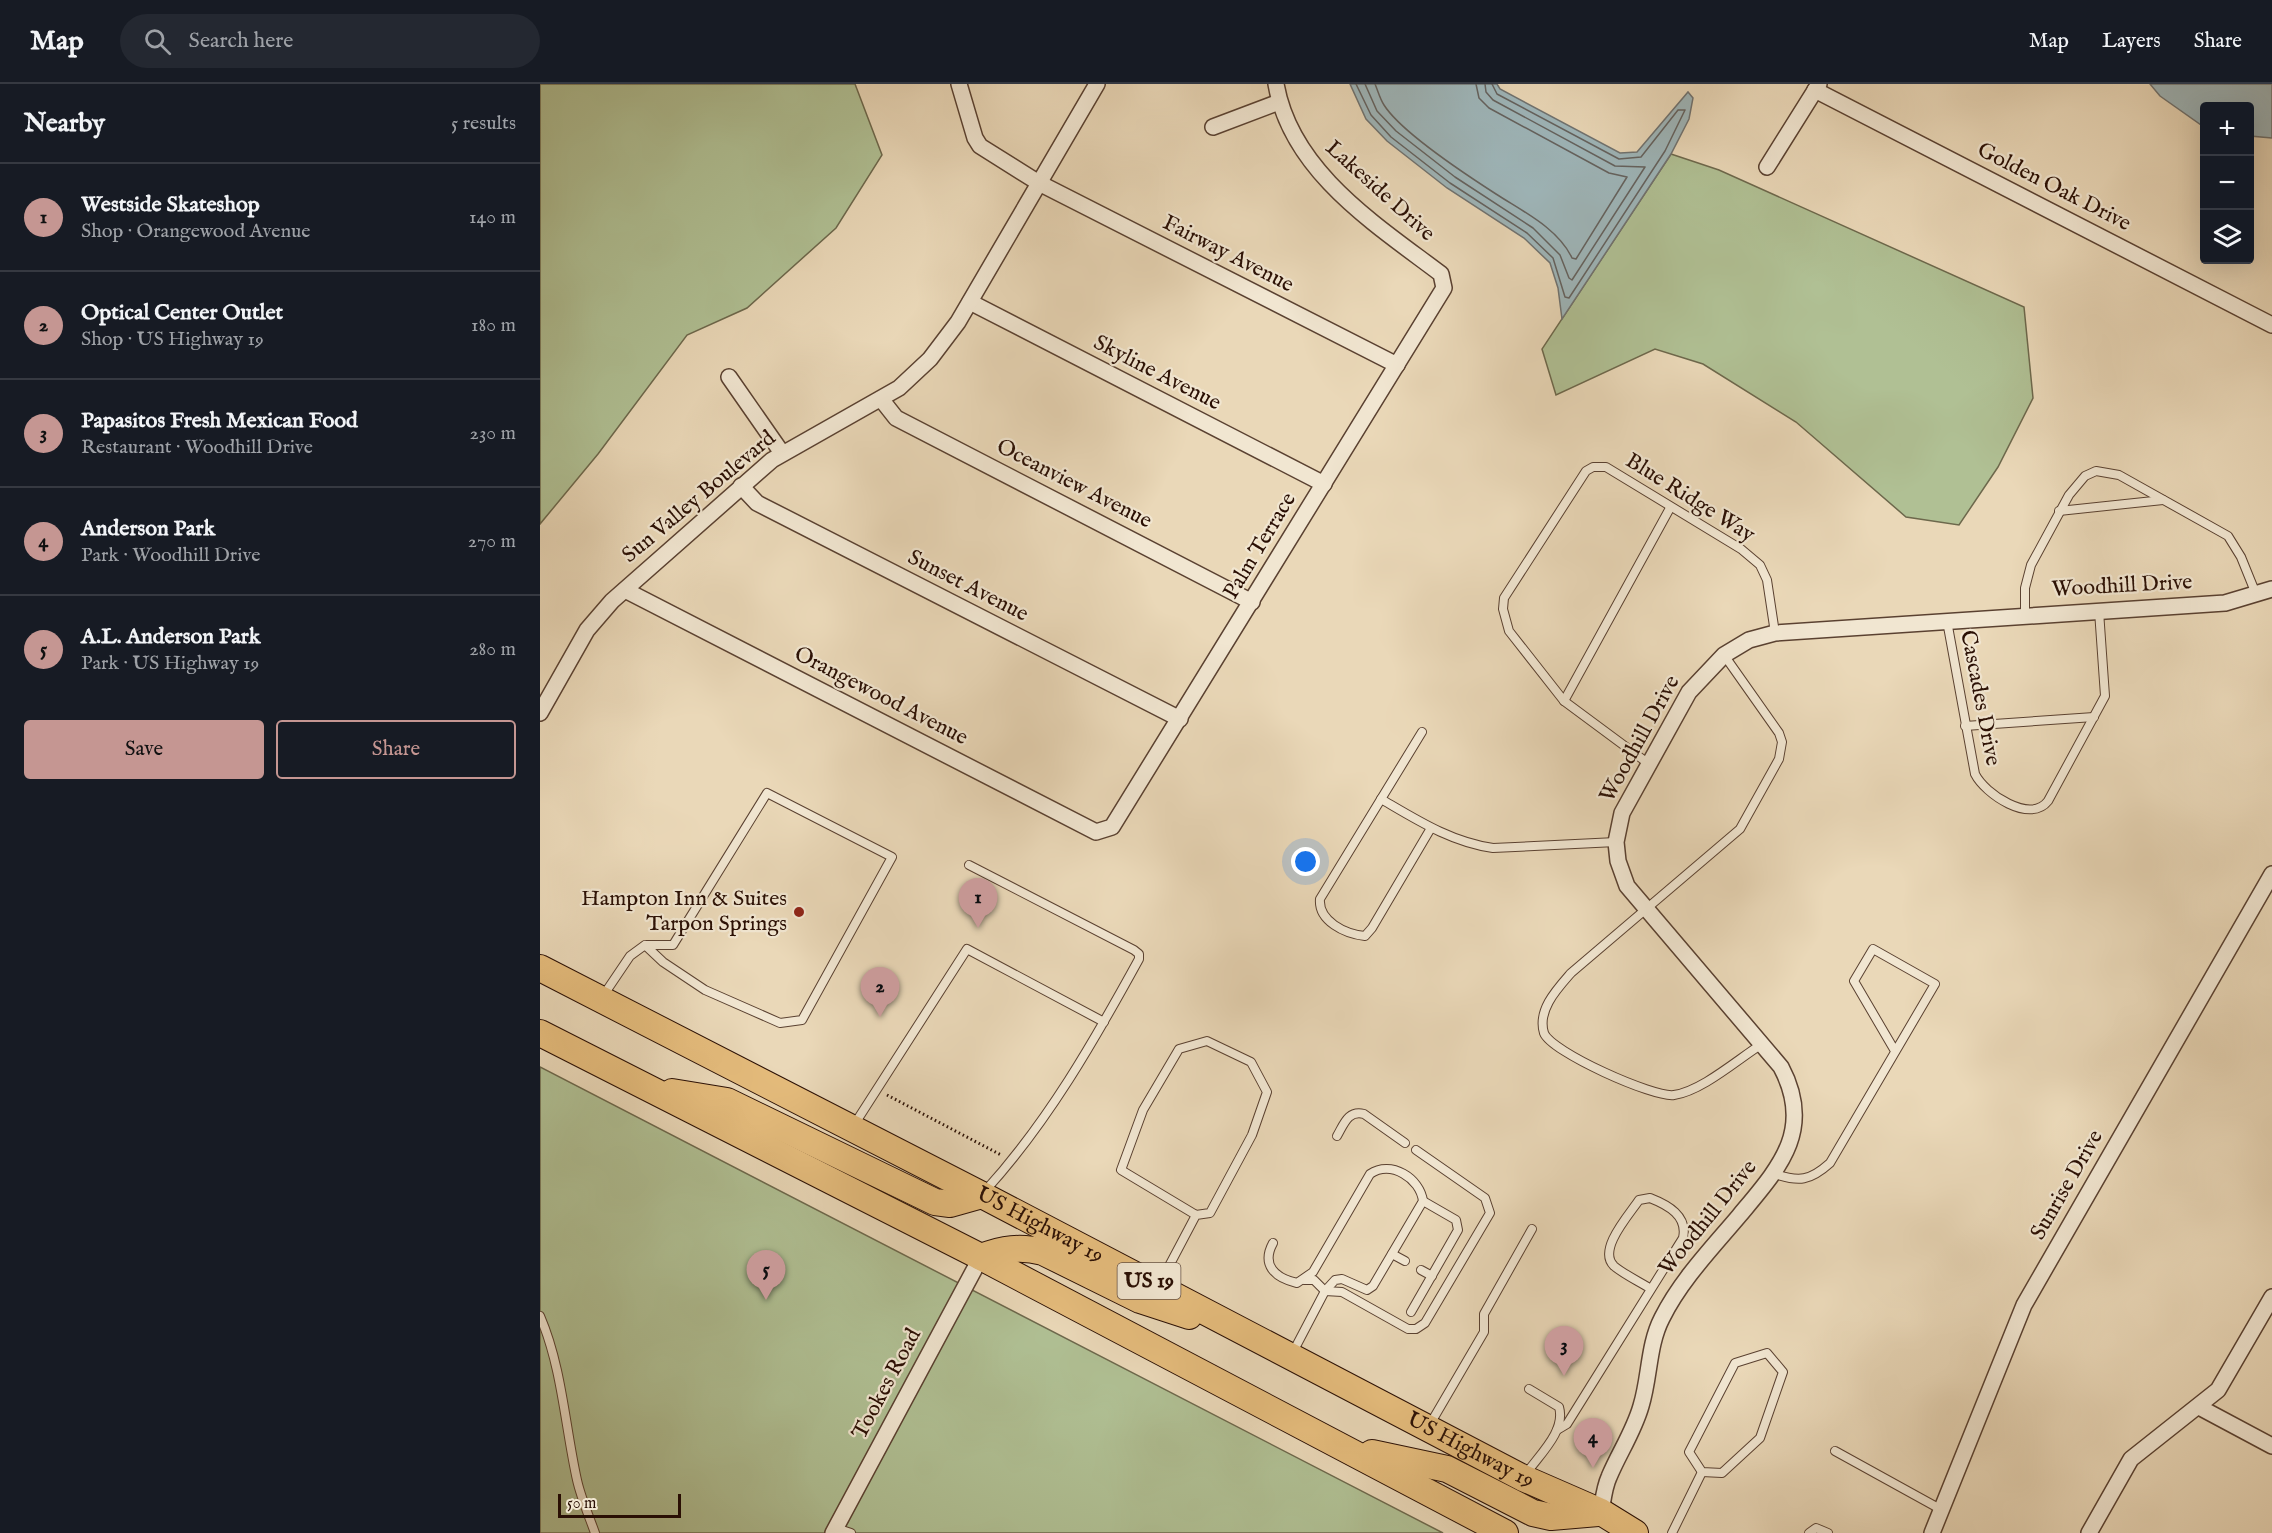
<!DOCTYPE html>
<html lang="en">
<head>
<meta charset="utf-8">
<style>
  :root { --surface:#171b24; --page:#242831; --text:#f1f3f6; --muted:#9ea1a6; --line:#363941; --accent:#c59692 }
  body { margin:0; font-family:"IM FELL English",serif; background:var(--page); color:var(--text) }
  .controls { position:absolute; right:18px; top:18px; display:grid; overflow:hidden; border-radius:6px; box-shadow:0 6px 24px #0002 }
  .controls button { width:54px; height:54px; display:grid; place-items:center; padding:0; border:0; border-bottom:2px solid var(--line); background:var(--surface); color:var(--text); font:30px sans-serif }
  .scale { position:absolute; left:18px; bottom:15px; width:123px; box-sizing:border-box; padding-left:6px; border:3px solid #2a0f04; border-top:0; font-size:16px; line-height:21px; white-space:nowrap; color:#2a0f04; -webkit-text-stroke:4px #f1e6d1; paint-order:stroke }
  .you { position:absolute; left:766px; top:778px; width:21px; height:21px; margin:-15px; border:4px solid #fff; border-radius:50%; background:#1a73e8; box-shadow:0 0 0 9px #1a73e833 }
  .badge { display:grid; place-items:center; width:39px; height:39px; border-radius:50%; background:var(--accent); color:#111; font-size:20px; font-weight:700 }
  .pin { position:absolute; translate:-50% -50px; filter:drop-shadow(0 2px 3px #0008) }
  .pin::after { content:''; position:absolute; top:32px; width:21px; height:18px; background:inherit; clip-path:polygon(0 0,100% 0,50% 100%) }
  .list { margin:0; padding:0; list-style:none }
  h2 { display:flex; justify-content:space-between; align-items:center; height:78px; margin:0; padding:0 24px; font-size:26px }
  h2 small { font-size:20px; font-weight:400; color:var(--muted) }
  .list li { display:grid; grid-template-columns:39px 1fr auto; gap:18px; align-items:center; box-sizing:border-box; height:108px; padding:0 24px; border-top:2px solid var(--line) }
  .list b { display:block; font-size:22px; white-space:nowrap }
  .list p { margin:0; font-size:20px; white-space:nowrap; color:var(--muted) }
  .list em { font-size:20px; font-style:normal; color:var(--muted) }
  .actions { display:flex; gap:12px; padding:18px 24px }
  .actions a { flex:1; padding:14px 0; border:2px solid var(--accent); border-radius:6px; text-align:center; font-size:21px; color:var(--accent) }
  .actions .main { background:var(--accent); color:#111 }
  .icon { flex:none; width:33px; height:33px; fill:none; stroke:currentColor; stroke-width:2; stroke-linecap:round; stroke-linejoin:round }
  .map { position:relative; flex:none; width:1732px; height:1449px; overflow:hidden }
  header { display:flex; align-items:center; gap:36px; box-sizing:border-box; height:84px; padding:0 30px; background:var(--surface); border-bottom:2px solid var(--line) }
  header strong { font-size:28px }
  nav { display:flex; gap:33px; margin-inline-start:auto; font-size:21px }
  .search { width:420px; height:54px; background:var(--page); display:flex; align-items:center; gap:15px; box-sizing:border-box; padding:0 21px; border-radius:33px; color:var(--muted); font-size:22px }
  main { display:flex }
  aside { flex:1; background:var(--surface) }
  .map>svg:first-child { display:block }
  .green { fill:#b0c094; stroke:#6d684c; stroke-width:1.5 }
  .water { fill:#9eb6ba; stroke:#707371; stroke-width:1.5 }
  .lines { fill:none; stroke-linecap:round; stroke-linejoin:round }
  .shore { stroke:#64625f; stroke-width:1.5 }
  .service-casing { stroke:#5a4131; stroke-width:10 }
  .minor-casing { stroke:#5a4131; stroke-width:18 }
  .trunk-casing { stroke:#2a0f04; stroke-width:28 }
  .path { stroke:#2a0f04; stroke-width:3; stroke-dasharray:1.5 3; stroke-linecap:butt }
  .service { stroke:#f1e6d1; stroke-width:8 }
  .minor { stroke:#f1e6d1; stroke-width:15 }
  .trunk { stroke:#e5bc7c; stroke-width:26 }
  .poi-dot { fill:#8f2418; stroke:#f1e6d1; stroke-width:2 }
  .labels { text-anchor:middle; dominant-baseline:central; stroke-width:4.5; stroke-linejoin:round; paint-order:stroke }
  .shield { fill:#f1e6d1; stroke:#665042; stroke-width:1.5 }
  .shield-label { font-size:21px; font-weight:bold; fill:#2a0f04 }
  .street-label { font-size:22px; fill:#2a0f04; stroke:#f1e6d1 }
  .poi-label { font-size:22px; fill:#2a0f04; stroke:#f1e6d1; text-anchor:end }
</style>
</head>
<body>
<header>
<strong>Map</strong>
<div class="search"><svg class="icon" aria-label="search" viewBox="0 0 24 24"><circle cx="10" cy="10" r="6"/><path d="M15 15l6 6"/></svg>Search here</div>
<nav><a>Map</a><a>Layers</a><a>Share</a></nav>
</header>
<main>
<aside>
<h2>Nearby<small>5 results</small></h2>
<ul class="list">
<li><span class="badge">1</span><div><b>Westside Skateshop</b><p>Shop · Orangewood Avenue</p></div><em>140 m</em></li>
<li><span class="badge">2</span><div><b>Optical Center Outlet</b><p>Shop · US Highway 19</p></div><em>180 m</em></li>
<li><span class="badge">3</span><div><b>Papasitos Fresh Mexican Food</b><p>Restaurant · Woodhill Drive</p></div><em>230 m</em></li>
<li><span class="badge">4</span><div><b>Anderson Park</b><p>Park · Woodhill Drive</p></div><em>270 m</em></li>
<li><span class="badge">5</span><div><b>A.L. Anderson Park</b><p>Park · US Highway 19</p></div><em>280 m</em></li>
</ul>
<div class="actions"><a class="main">Save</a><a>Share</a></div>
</aside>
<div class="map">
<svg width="1732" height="1449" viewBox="0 0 1732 1449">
  <rect width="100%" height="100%" fill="#ead8b8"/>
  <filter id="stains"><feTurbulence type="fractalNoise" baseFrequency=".00333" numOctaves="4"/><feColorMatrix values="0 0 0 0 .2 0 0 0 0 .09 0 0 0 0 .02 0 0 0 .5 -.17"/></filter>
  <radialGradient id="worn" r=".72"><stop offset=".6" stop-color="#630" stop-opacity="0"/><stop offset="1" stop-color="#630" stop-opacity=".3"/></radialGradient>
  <g class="green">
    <path d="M0,0H315L342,71L296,144L207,224L147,251L58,370L0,440Z"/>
    <path d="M1131,70L1179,86L1484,223L1493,314L1458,383L1419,441L1366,433L1256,338L1163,280L1115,265L1016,311L1002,265Z"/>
    <path d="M0,983L903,1449H0Z"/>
  </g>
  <g class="water">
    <path d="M810,0H957L960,5L1080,69L1097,68L1148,8L1153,14L1149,35L1131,70L1022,235L1018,204L1010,179L984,154L907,104L847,57L826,35Z"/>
    <path d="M1610,0H1732V54L1710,52V22H1664V43L1620,12Z"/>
  </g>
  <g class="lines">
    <g class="shore">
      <path d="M816,0L831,31L851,53L910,99L987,149L1013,174L1025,213L1029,214L1125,67L1145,26H1138L1101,73L1079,75L957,10L952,0"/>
      <path d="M825,0L837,27L856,47L915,93L993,144L1020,171L1029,194L1032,196L1105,83L1075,82L953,16L946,8L945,0"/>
      <path d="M835,0C838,7 840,15 844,21C861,48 928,92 956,110C982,127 1018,144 1032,174L1036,175L1087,93L1069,89L949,24L939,14L936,0"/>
    </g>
    <g class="service-casing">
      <g id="service">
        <path d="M1519,427L1623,416"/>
        <path d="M1485,530V504L1491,481L1529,411L1545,392L1556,387L1579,391L1688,452L1701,473L1716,510"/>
        <path d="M1407,537L1435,690C1445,710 1490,740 1508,717L1565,612L1559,527"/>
        <path d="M1184,571L1239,649L1242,658L1239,675L1200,745L1031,889C1017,905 997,926 1004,949C1011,968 1114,1014 1134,1011C1162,1007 1198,975 1222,960"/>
        <path d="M1024,617L1130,424"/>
        <path d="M1425,642L1554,633"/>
        <path d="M882,648L780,815C778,837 805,850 825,852L832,844L891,744"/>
        <path d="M1109,680L1024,617L969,547L963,525L964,514L1046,387L1053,383H1066L1201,465L1220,481L1227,496L1235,549"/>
        <path d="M841,715C877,736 911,758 953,764L1076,758"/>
        <path d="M429,781L594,866L599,870V875C554,957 508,1038 445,1107"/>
        <path d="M63,912L90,872L105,861H133L227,709L352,773L262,936L240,939L165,906L123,878L105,861"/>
        <path d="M314,1041L427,865L564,938"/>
        <path d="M797,1052C804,1040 808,1026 824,1030L865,1059"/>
        <path d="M1235,1090C1259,1098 1270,1097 1290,1079L1395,900L1333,865L1314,897L1355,967"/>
        <path d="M733,1159C721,1181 735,1194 757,1199L773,1188L830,1090C851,1076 880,1094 883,1117L833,1202L827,1206L802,1195L795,1196L785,1207L752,1270"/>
        <path d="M852,1170L865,1177"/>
        <path d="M881,1186L892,1192"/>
        <path d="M764,1196H774L785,1207L802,1208L868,1245H876L885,1239L950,1129L945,1114L876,1066"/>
        <path d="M619,1201L656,1131L581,1086L603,1026L639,965L667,957L711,978L727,1008L712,1051L670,1129L656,1131"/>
        <path d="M871,1228L918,1146L916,1136L883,1117"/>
        <path d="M0,1232C22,1283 25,1342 37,1396C41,1414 49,1432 55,1449"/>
        <path d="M1227,1269L1243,1288L1220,1354L1182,1389L1162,1388L1149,1368L1195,1279Z"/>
        <path d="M889,1342L944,1248V1230L992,1145"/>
        <path d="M1017,1346L1027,1340L1143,1154C1148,1132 1128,1121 1110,1114L1099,1116C1089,1131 1057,1166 1074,1182C1085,1191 1100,1198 1111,1205"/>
        <path d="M1295,1367L1402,1426"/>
        <path d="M986,1390C999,1371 1026,1347 1019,1323L989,1305"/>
        <path d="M296,1444L311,1449"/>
        <path d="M1132,1449L1162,1388"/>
        <path d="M1269,1449L1276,1444L1288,1449"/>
      </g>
    </g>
    <g class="minor-casing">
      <g id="minor">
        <path d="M419,0L435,54L440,62L499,99L857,281"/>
        <path d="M1275,6L1732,241"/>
        <path d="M673,43L739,18"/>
        <path d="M1227,83L1279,0"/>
        <path d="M430,218L784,400"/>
        <path d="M189,293L242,369"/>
        <path d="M341,315L356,334L712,518"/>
        <path d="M201,402L217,419L640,635"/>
        <path d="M85,506L556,748L572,743L904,204L901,190C835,140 751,87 736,0"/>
        <path d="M0,629L47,546L72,517L232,376L359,304L390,275L418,238L557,0"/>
        <path d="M1659,1323L1732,1362"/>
        <path d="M1061,1428C1063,1417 1064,1404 1069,1393C1079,1369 1094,1347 1101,1322C1110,1293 1108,1261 1122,1234C1141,1196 1172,1164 1199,1132C1238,1085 1275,1047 1241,983L1087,802L1078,777L1076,758L1082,729L1149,608L1184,571L1209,556L1235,549L1685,519L1732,505"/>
        <path d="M293,1449L441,1173"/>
        <path d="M1392,1449L1484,1221L1732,790"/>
        <path d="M1549,1449L1591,1375L1678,1306L1732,1213"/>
      </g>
    </g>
    <g class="trunk-casing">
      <g id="trunk">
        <path id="s1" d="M0,884L442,1111L983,1394L1061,1428L1095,1449"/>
        <path d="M0,949L441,1173L965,1449"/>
        <path d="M132,1008L187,1017L395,1118L410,1120L442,1111"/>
        <path d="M441,1173C463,1165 480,1162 503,1168L600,1216L649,1232"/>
        <path d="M832,1369L907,1385L993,1429L1011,1433L1058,1429"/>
      </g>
    </g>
    <path class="path" d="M347,1011L461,1071"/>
    <use href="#service" class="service"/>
    <use href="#minor" class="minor"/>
    <use href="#trunk" class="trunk"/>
  </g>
  <circle class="poi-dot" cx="259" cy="828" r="6"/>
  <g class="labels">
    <rect class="shield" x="577.5" y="1179" width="63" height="36" rx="4.5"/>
    <g class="shield-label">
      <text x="609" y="1197">US 19</text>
    </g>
    <g class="street-label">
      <text transform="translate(1514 103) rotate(27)">Golden Oak Drive</text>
      <text transform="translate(840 107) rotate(42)">Lakeside Drive</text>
      <text transform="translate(688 170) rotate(27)">Fairway Avenue</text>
      <text transform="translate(617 289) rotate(27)">Skyline Avenue</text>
      <text transform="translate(534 400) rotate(27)">Oceanview Avenue</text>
      <text transform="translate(159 413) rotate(-40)">Sun Valley Boulevard</text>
      <text transform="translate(1150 414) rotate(32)">Blue Ridge Way</text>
      <text transform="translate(720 462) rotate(-59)">Palm Terrace</text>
      <text transform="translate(428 502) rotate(27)">Sunset Avenue</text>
      <text transform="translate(1582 502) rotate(-3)">Woodhill Drive</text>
      <text transform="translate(341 612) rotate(27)">Orangewood Avenue</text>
      <text transform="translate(1440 614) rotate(79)">Cascades Drive</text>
      <text transform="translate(1100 655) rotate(-61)">Woodhill Drive</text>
      <text transform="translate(1527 1101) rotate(-60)">Sunrise Drive</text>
      <text transform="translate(1168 1134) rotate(-51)">Woodhill Drive</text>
      <text stroke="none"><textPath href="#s1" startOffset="562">US Highway 19</textPath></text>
      <text transform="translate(347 1300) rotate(-62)">Tookes Road</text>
      <text stroke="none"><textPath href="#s1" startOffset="1048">US Highway 19</textPath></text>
    </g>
    <g class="poi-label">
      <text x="247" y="815">Hampton Inn &amp; Suites<tspan x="247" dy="25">Tarpon Springs</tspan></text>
    </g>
  </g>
  <rect width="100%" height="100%" filter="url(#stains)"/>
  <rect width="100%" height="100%" fill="url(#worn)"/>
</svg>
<div class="controls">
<button>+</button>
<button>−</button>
<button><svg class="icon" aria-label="layers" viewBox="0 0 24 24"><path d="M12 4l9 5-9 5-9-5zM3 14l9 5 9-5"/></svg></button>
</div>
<div class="scale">50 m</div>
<div class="you"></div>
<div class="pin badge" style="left:438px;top:844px">1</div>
<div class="pin badge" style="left:340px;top:933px">2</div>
<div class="pin badge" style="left:1024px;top:1292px">3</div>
<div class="pin badge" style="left:1053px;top:1384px">4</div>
<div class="pin badge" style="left:226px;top:1216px">5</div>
</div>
</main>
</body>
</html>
